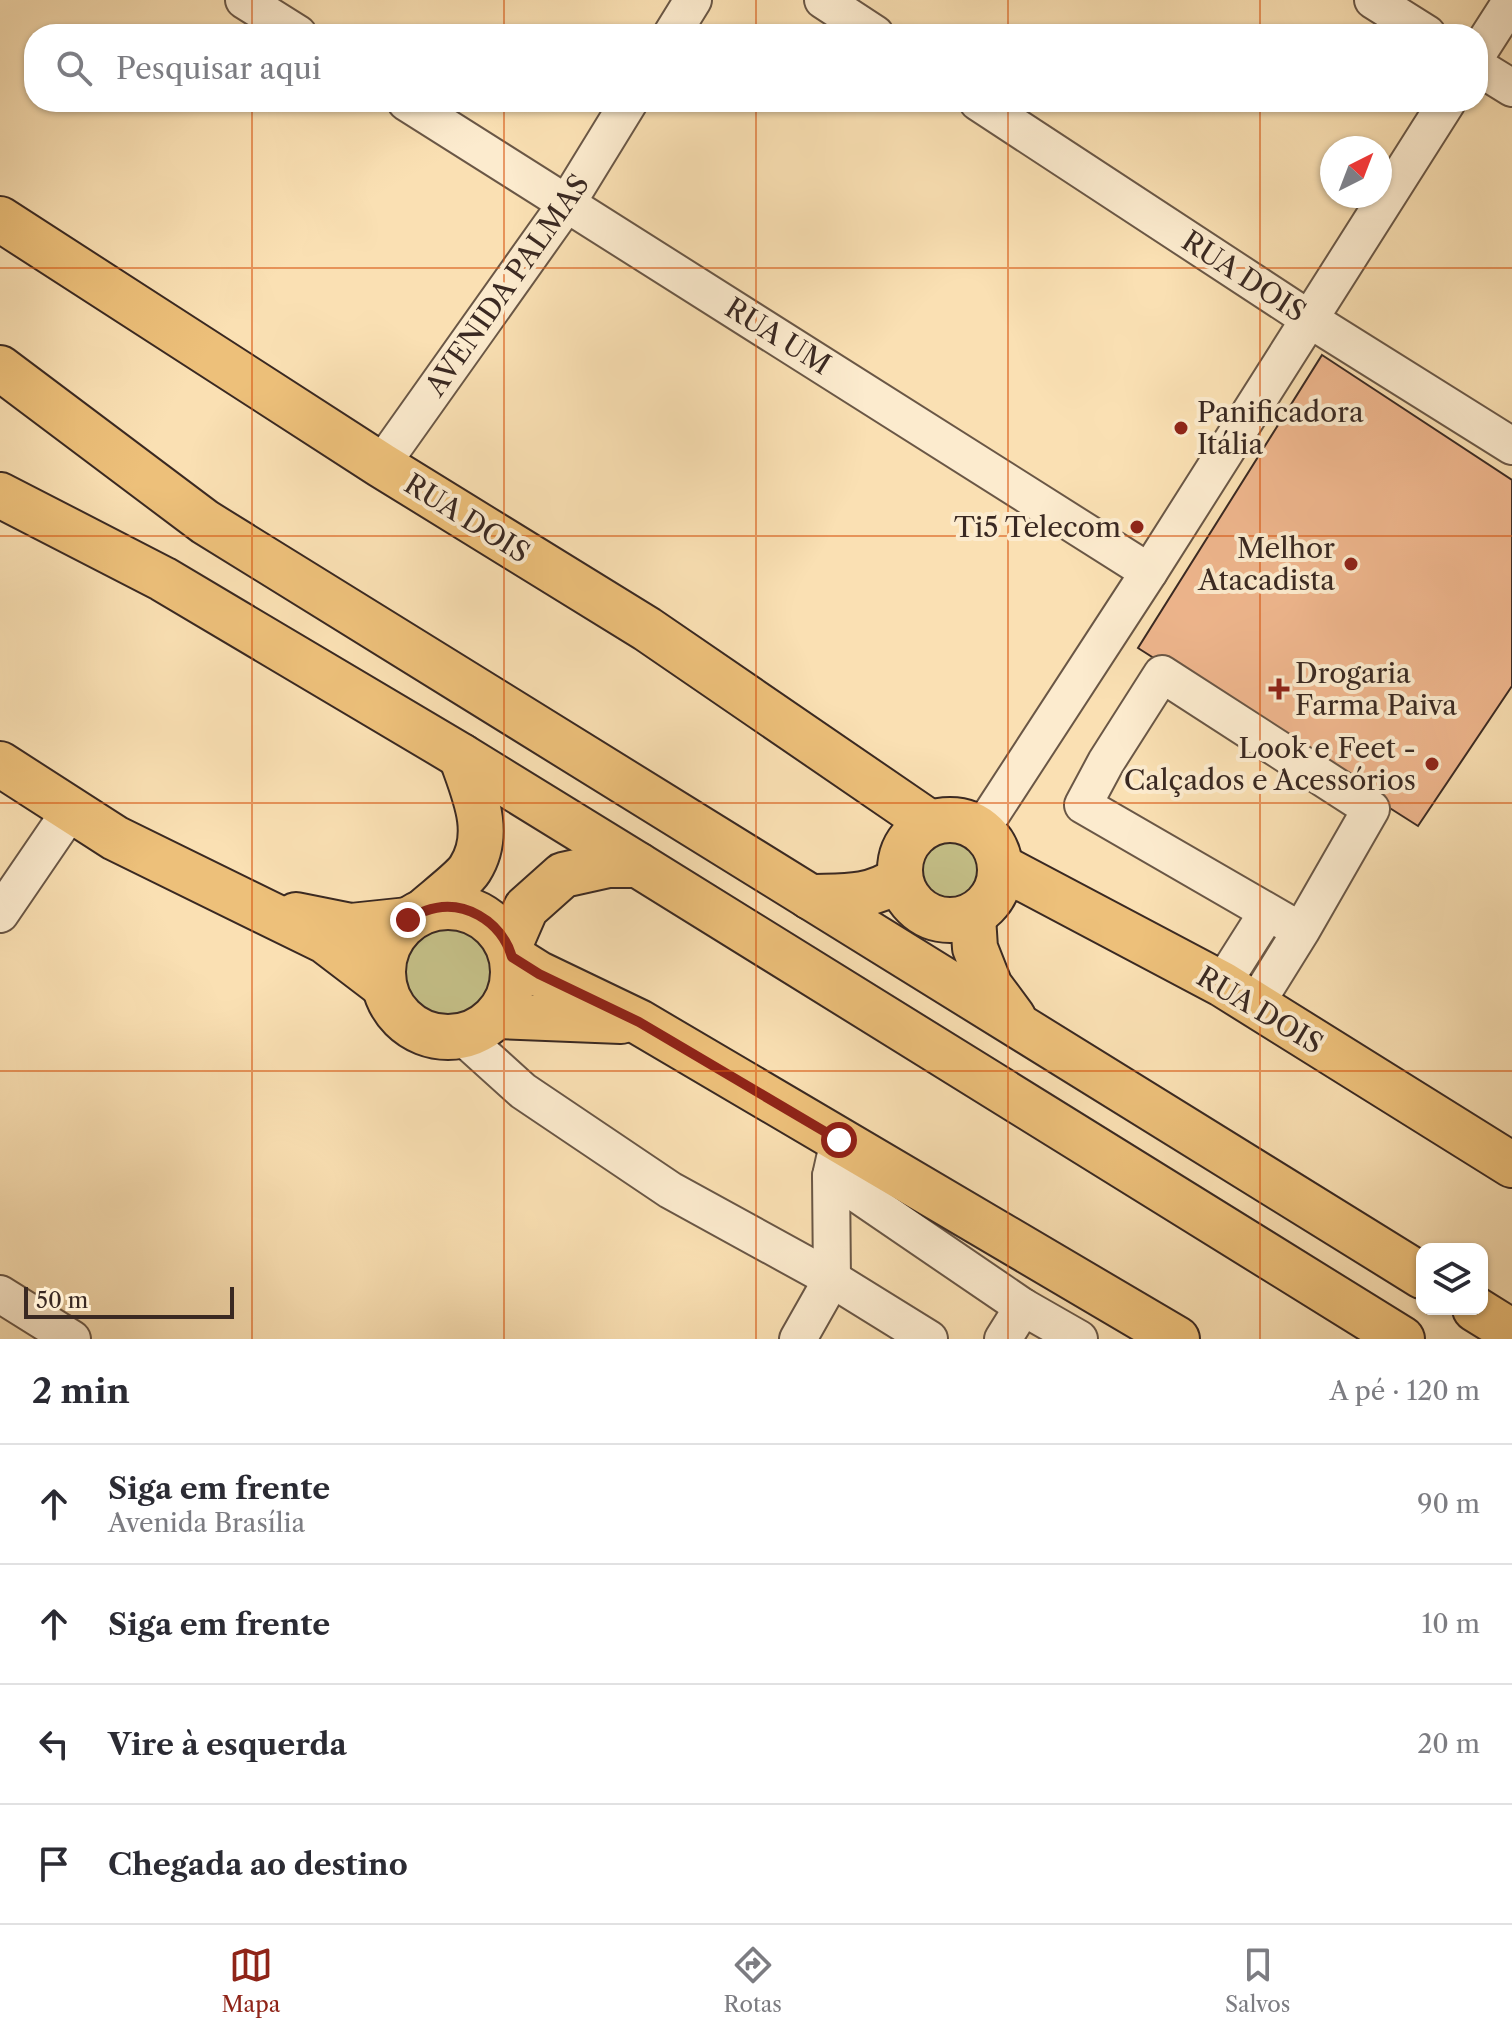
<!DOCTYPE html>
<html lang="pt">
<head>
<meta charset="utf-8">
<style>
  :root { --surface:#fff; --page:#f7f7f7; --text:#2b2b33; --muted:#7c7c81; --line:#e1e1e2; --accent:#8f2418 }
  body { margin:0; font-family:"Libre Caslon Text",serif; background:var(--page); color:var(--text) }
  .controls { position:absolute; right:24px; bottom:24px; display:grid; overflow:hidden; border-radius:16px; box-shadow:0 2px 6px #0004 }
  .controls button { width:72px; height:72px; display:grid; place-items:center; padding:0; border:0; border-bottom:2px solid var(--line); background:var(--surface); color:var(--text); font:40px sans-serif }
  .compass { position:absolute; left:1320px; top:136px; width:72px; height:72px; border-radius:50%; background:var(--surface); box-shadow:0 2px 6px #0004; rotate:42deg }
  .scale { position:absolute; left:24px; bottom:20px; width:210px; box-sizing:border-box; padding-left:8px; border:4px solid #3a2922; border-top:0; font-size:22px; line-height:28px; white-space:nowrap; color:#3a2922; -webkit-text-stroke:6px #fcebce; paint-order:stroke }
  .stop { position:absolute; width:24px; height:24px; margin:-18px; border:6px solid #8f2418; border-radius:50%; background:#fff }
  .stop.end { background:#8f2418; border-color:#fff; box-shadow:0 2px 8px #0008 }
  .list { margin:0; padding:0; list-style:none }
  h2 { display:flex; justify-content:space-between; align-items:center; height:104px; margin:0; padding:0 32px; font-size:34px }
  h2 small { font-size:26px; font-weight:400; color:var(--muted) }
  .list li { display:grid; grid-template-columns:52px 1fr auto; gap:24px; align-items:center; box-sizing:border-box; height:120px; padding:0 32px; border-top:2px solid var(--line) }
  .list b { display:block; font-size:30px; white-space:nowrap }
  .list p { margin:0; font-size:26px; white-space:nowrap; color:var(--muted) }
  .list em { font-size:26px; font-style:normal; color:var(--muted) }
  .icon { flex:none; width:44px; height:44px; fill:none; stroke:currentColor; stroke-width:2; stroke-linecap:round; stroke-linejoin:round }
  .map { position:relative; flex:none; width:1512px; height:1339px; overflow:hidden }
  .search { position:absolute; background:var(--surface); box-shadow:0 2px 6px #0004; left:24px; right:24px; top:24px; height:88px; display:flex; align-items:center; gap:20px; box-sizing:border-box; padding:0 28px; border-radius:32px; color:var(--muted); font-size:30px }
  .sheet { height:584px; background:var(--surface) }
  nav { display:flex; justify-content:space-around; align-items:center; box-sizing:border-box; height:112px; border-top:2px solid var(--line); background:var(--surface); font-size:22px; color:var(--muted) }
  nav a { display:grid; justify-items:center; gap:4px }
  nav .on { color:var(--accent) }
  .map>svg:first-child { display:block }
  .green { fill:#c5c088; stroke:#807455; stroke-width:2 }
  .building { fill:#efb68d; stroke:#3a2922; stroke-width:2 }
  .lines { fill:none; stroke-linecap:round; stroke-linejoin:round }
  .minor-casing { stroke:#6a5746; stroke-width:40 }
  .major-casing { stroke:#3a2922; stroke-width:48 }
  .highway-casing { stroke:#3a2922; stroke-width:48 }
  .minor { stroke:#fcebce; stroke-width:36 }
  .major { stroke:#edc07a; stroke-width:44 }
  .highway { stroke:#edc07a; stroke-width:44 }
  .route { stroke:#8f2418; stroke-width:10 }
  .grid { fill:none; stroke:#d7540e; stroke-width:2; stroke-opacity:0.55 }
  .poi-dot { fill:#8f2418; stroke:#fcebce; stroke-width:3 }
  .labels { text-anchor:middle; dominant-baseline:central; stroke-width:8; stroke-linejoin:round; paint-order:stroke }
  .street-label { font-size:28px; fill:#3a2922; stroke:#fcebce }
  .poi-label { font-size:28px; fill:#3a2922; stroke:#fcebce; text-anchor:end }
</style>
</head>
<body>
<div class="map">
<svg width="1512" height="1339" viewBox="0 0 1512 1339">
  <rect width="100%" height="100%" fill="#fae0b3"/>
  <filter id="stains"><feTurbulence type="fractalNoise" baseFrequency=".0025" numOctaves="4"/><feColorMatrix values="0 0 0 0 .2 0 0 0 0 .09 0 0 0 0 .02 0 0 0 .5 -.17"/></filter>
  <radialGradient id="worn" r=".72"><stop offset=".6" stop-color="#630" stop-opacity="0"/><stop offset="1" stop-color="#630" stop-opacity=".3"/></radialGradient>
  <g class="green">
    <circle cx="950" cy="872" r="33"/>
    <circle cx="447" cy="971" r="46"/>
  </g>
  <path class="building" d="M1322,355L1512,480V686L1418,826L1138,648Z"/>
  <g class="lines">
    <g class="minor-casing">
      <g id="minor">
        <path d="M244,0L298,34"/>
        <path d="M823,0L875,34"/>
        <path d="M1373,0L1427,34"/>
        <path d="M672,34L693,0"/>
        <path d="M1478,53L1512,0"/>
        <path d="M1478,67L1512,88"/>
        <path d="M406,102L1149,572"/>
        <path d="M978,102L1309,319L1512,446"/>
        <path d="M381,465L567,203L629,102"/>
        <path d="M981,830L1149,572L1447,102"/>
        <path d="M0,914L71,810"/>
        <path d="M1222,984L1267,913"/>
        <path d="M1255,1005L1301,931L1371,809L1162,674L1106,762L1083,805L1301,931"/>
        <path d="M462,1036L523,1091L670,1190L832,1279L929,1339"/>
        <path d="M831,1176L1023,1307"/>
        <path d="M0,1294L72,1339"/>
        <path d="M798,1339L832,1279L831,1176L835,1158"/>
        <path d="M1003,1339L1023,1307L1079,1339"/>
      </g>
    </g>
    <g class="major-casing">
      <g id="major">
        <path d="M0,219L381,465L647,629L930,823"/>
        <path d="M0,764L115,838L325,941L384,986"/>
        <circle cx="950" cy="870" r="50"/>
        <path d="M1001,867L1222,984L1512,1165"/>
        <circle cx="448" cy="972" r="65"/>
        <path d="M296,915L351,926L408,920"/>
        <path d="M512,957L539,974L639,1022L1177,1339"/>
        <path d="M497,1016L621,1021"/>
      </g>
    </g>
    <g class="highway-casing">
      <g id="highway">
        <path d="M0,368L205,522L1422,1276"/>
        <path d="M0,495L163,579L461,756L638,865L1402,1339"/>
        <path d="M810,897C844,896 869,899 899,879"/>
        <path d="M424,911C435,901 463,880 470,869C493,833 474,793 461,756"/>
        <path d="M973,917L975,948L990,986L1013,1017"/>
        <path d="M509,947L526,908L563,875L608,865H638"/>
        <path d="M1475,1309L1512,1332"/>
      </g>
    </g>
    <use href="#minor" class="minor"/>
    <use href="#major" class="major"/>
    <use href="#highway" class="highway"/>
  </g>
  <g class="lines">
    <path class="route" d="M408,920C413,917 419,913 425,911C463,897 501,921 512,957L539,974L639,1022L839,1140"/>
  </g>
  <path class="grid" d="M252,0V34M504,0V34M756,0V34M1008,0V34M1260,0V34M252,102V1339M504,102V1339M756,102V1339M1008,102V1339M1260,102V1339M0,268H1512M0,536H1512M0,803H1512M0,1071H1512"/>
  <g class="poi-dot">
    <circle cx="1181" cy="428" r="8"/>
    <circle cx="1137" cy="527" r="8"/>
    <circle cx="1351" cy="564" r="8"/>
    <path d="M1275 677h8v8h8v8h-8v8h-8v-8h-8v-8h8z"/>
    <circle cx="1432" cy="764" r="8"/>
  </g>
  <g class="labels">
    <g class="street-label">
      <text transform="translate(1244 276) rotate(33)">RUA DOIS</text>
      <text transform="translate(507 285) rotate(-55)">AVENIDA PALMAS</text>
      <text transform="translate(778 336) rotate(32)">RUA UM</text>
      <text transform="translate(467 518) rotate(32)">RUA DOIS</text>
      <text transform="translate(1260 1010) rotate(31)">RUA DOIS</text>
    </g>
    <g class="poi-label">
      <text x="1197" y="412" text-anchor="start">Panificadora<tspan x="1197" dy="32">Itália</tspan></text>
      <text x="1121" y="527">Ti5 Telecom</text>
      <text x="1335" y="548">Melhor<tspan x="1335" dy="32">Atacadista</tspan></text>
      <text x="1295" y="673" text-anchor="start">Drogaria<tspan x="1295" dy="32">Farma Paiva</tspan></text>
      <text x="1416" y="748">Look e Feet -<tspan x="1416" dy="32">Calçados e Acessórios</tspan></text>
    </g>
  </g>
  <rect width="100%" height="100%" filter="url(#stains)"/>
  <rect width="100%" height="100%" fill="url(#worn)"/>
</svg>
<div class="controls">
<button><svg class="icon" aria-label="layers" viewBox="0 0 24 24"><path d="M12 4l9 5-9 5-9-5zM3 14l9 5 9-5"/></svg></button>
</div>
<svg class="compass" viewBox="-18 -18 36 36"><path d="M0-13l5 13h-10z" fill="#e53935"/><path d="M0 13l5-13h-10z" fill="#7c7c81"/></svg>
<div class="scale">50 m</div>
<div class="stop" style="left:839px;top:1140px"></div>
<div class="stop end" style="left:408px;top:920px"></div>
<div class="search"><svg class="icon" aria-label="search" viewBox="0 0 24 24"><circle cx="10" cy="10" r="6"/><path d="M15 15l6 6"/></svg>Pesquisar aqui</div>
</div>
<section class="sheet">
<h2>2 min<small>A pé · 120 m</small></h2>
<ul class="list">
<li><svg class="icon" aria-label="ahead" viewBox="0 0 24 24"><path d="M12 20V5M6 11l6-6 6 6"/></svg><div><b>Siga em frente</b><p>Avenida Brasília</p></div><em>90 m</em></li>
<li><svg class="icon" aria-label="ahead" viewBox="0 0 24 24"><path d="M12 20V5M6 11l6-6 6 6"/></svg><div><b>Siga em frente</b></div><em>10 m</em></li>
<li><svg class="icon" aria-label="left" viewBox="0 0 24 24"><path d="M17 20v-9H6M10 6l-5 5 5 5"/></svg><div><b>Vire à esquerda</b></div><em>20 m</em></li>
<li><svg class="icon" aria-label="arrive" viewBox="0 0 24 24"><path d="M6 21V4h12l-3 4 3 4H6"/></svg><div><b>Chegada ao destino</b></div></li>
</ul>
</section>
<nav>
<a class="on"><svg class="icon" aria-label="map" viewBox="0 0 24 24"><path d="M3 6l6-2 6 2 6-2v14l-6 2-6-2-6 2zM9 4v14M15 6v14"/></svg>Mapa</a>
<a><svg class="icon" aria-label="directions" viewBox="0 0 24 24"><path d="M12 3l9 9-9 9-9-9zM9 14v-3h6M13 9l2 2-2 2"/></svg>Rotas</a>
<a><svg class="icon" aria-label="saved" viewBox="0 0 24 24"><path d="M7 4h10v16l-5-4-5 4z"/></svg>Salvos</a>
</nav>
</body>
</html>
